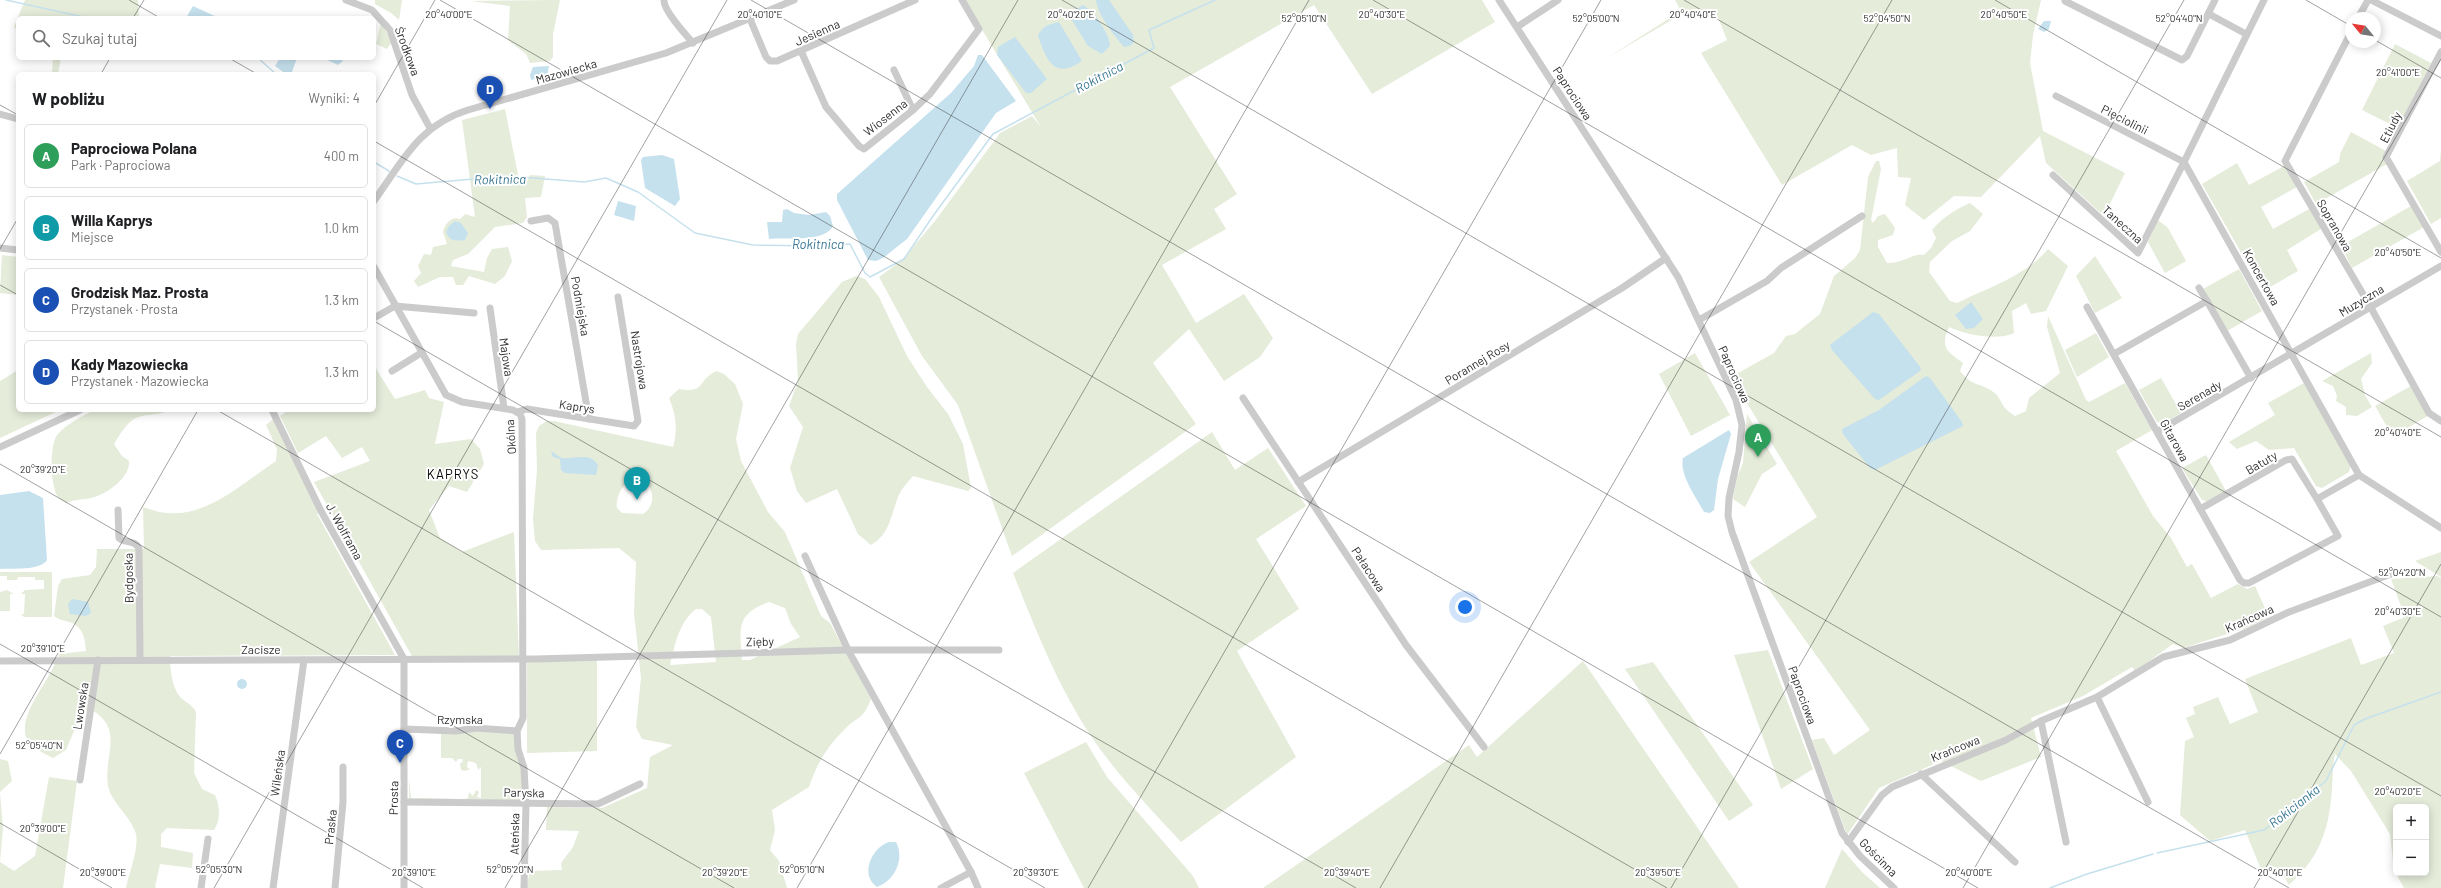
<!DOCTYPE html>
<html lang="pl">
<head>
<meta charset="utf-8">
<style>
  :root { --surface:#fff; --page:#f6f6f6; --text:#202124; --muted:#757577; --line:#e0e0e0; --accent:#0b8043 }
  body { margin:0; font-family:Barlow,sans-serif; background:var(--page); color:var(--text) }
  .controls { position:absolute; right:12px; bottom:12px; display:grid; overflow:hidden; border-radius:6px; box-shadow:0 2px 10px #0003 }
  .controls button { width:36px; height:36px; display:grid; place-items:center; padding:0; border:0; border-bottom:1px solid var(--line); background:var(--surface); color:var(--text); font:20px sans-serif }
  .compass { position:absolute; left:2345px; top:12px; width:36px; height:36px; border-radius:50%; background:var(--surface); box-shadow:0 2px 10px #0003; rotate:300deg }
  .you { position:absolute; left:1465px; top:607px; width:14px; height:14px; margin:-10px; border:3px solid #fff; border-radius:50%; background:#1a73e8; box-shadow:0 0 0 6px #1a73e833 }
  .badge { display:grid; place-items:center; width:26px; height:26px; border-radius:50%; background:var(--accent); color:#fff; font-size:13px; font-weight:700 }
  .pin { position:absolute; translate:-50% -33px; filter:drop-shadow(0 1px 2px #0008) }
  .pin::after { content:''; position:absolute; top:21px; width:14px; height:12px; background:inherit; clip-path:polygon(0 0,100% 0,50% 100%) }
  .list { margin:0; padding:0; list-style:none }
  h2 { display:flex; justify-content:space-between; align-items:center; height:52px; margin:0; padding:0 16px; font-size:17px }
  h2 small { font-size:13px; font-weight:400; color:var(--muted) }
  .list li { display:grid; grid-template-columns:26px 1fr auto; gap:12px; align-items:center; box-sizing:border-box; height:64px; margin:0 8px 8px; padding:0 8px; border:1px solid var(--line); border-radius:6px }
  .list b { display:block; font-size:15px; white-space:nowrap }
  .list p { margin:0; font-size:13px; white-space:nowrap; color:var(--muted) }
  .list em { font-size:13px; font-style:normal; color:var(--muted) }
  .icon { flex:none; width:22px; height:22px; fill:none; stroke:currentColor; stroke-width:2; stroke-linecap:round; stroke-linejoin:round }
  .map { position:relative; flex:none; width:2441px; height:888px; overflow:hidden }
  .search { position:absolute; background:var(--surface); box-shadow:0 2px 10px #0003; left:16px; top:16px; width:360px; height:44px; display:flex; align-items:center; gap:10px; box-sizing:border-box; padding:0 14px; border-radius:6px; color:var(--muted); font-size:15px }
  .panel { position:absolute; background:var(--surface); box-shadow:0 2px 10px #0003; left:16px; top:72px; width:360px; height:340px; border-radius:6px }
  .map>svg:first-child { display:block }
  .green { fill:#e5ecda; fill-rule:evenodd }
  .water { fill:#c5e1ed }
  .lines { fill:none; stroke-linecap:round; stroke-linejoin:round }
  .stream { stroke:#c5e1ed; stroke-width:1.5 }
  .minor { stroke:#cbcbcb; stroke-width:7 }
  .ticks { fill:none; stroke:#2e2e2e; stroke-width:1; stroke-opacity:0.45 }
  .labels { text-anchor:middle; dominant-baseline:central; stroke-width:4; stroke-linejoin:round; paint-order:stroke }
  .street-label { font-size:12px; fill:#2e2e2e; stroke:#fff }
  .water-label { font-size:13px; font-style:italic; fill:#387793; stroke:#fff }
  .neighbourhood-label { font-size:13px; letter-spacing:1px; fill:#000; stroke:#fff }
  .ticks-label { font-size:10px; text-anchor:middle; fill:#2e2e2e; stroke:#fff; stroke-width:4; stroke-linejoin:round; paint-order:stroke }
</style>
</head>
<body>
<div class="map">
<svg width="2441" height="888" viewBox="0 0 2441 888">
  <rect width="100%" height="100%" fill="#fff"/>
  <g class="green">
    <path d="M25,0H138L139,18H18V31L14,27Z"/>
    <path d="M375,0H402L399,20L391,13L375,4Z"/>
    <path d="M560,0L553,34V57L550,61L530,63L526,54L508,40L510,6L471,1Z"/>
    <path d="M964,0H1482L1495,22L1372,94L1314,5L1170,87L1237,194L1214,209L1226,229L1162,265L1196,323L1244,294L1273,338L1260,357L1224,381L1189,329L1153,363L1196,424L1012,556L958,405L922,356L879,277L902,260L935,221L1000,133L1032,116L1041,127Z"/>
    <path d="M1675,0H2041L2033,35L2030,63L2043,131L2125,173L2104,216L2046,163L2040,136L1981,197L1954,196L1924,220L1905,205L1911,178L1898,177L1897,148L1871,155L1852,145L1782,185L1701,53L1727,40L1716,12L1680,15L1607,58L1681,11Z"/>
    <path d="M381,22L392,42L387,49L376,44Z"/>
    <path d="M2395,44L2431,63L2398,128L2362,110Z"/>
    <path d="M53,58H61L58,74L52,72Z"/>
    <path d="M505,109L518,175L526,184L530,175L545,176L541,197L525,198L527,217L523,223L495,227L468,254L453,260L451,266L484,272L487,258L492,249L508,247L512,261L505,276L495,284L469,276L463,285H456L453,277H440L418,287L414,281L421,273L418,266L424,254L431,255L433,247L447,244L443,232C445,224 451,216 460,219L465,214L475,217L462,120Z"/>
    <path d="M2351,132L2386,151L2387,164L2316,204L2304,182L2339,162L2340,154Z"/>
    <path d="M2441,151V218L2431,224L2407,181L2440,161Z"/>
    <path d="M1876,161H1879L1881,169L1871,220L1873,223L1878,216L1885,214L1895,228L1893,235L1878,240V247L1887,263C1902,264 1912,253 1924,255L1931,248L1936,238L1932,230C1942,218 1956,209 1970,203L1983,214L1970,231L1952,241L1930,262L1929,272L1950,301L1957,303C1987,288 2026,276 2048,249L2068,266L2046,311L2031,314L2026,303L2012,311L2014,333C1997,341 1966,335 1949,327C1940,347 1946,351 1963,363L1960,371C1973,387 1978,382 1992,391C2000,396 2000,402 2005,408C2008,411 2012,414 2015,416L2026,411L2029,398L2060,373L2047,327L2048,316L2086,400L2089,402L2125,383L2152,430L2116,451L2153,516L2171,538L2187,567L2192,564L2211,598L2238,584L2247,589L2255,586L2269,617L2246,628L2183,648L2173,644L2135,671L2132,667L2083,696L2031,718L2041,757L1981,781L1941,761L1879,788L1847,835L1812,740L1824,738L1834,755L1870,730L1749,562L1817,517L1731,377L1774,353L1786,336L1795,334L1820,314L1834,276L1855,258L1860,250L1868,177Z"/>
    <path d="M2237,163L2249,185L2284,166L2297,187L2261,207L2273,229L2309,209L2321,229L2287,250L2298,271L2263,291L2202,184Z"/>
    <path d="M2411,206L2424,227L2352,268L2341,246Z"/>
    <path d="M2158,220L2168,228L2186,261L2165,273L2148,242Z"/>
    <path d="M2,255L18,257V295L0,293Z"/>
    <path d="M2095,256L2122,298L2095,313L2076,276Z"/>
    <path d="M2239,269L2262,311L2227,331L2203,289Z"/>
    <path d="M856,276L865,279L879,297L907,356L927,387L948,414L963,444L971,488L968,491L913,476C908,482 901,489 898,497C891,515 890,534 871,545L858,534L837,489L806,503L797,491L790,468L803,427L789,406L798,381L796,344L798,334L842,282Z"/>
    <path d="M2096,333L2109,357L2077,377L2065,350Z"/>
    <path d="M1695,353L1730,415L1691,436L1659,374Z"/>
    <path d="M2371,353L2372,363L2361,379L2365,395L2372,407L2357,416L2346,415V407L2336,401L2337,396L2333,386L2322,381Z"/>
    <path d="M375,367L395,399L425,390L429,398L444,402L435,444L471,439L480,449L484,464L467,492L449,486L429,510L440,538L462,552L514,532L519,657L413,658L314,482L370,461L362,447L342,458L326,436L298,453L280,416L289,410H374Z"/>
    <path d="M18,370V410H60L0,438V381Z"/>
    <path d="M717,371L724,374L735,384L743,404L736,439L741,461L768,512L785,532L821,616L830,623L871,699C863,720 859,715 845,729C827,747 817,763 809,787L772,810L775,830L770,850L779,861L787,888H526L530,871L562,870L561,863L573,847L579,831L546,830L547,807L602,808L647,788L650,757L673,745L642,739L636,727L641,678L634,613L636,562L619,548L541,550L535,541L533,519L537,470L536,433L539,426L547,421H554L673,447C678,429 676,414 669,398L679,389C707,394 697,379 717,371ZM635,478C653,480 659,504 643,514L622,513L617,508C615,497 624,481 635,478ZM769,602L785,608L791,624L800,637L750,660H742C740,629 735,614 769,602ZM696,609H702L711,617L716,662L670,665C675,644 679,622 696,609Z"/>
    <path d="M2161,378L2181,413L2163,424L2157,422L2139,390Z"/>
    <path d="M2304,383L2351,465L2349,472L2322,488L2316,486L2294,448L2269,450L2256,441L2237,449L2229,442L2275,415L2268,403Z"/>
    <path d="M2411,386L2429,415L2393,437L2375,406Z"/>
    <path d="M95,410H169C161,415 152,414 142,416C128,419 121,433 114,444L122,456L129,461C131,477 106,495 91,498C82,500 75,499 66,503C63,501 60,499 58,497C50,485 49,444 58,434C68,423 82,416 95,410Z"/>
    <path d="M1747,414L1777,464L1762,474L1745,507L1733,499L1737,477L1743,463Z"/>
    <path d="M276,417L321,511L317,514L395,655L170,656C170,669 172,687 180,697C186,703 192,704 196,712L194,773L202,789L215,795C220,807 221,819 214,830L167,828L161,834V847L193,853L192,868L160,864L155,887L157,888H126C129,872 139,850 136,834C131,816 112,804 108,786C103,755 126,729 90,709L82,712L66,750L53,758C43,753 26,745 25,732C23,707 52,678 59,654L86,651C85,638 83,626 69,622C63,620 59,620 54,616L58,586L62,579L90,575L96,567L97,549H144L143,507C151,509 159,513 167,513C208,517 244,482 276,461L277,449L266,425Z"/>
    <path d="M1212,432L1235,470L1268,448L1306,506L1256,539L1299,609L1237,651L1296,757L1181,842C1151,809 1118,776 1093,739C1058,687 1036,630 1013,573Z"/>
    <path d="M2206,455L2226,491L2207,501L2202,500L2182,468Z"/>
    <path d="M2441,552V577L2415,561Z"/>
    <path d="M0,572H52V617H24L21,614H24L25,594H21L25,590L44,589V580H35V577H18L17,580H7V576H0Z"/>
    <path d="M2437,576L2441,578V888H2404L2394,870L2390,834L2351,771L2335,754C2332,769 2333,785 2331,800C2327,837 2316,860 2289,885L2279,868L2262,872L2245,830L2210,841L2180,815L2185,741L2194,737L2186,718L2195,714L2193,707L2218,697L2230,724L2258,712L2245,679L2351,638L2361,665L2394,653L2383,626L2405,617L2391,579ZM2396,807H2426V873H2396Z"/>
    <path d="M7,590L14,594H10V611H0V592Z"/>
    <path d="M1768,650L1813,769L1781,789L1734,655Z"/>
    <path d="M597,659V751L527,753V660Z"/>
    <path d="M1583,661L1739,888H1263L1469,745L1477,757Z"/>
    <path d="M1653,662L1753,805L1729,821L1625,669Z"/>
    <path d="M471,730L514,734L521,762L523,799L519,801L465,799L468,798L469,792L473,796L476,790L479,792L477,797L481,798V767L478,770L476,763L468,761L467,767L470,769L465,771L461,770L460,764L463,761L462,759H458L456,762L452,758H441V732Z"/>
    <path d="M1086,742L1107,777L1193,876L1199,888H1084L1024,773Z"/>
    <path d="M0,759L8,761L12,781L0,792L3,828L0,862L14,871L35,856L49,777L77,781L63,888H0Z"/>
    <path d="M409,779L411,798L462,799H409Z"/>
    <path d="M1842,849L1862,872L1880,888H1825Z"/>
  </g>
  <g class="water">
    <path d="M1096,0H1109L1133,35L1134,42L1130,46L1124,47C1114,35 1098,16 1096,0Z"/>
    <path d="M1083,5C1095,12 1109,33 1110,46L1102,54L1088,46L1070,17L1071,12Z"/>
    <path d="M193,6L219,18H186Z"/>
    <path d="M2044,21H2051L2049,29L2044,32L2038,29Z"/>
    <path d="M1059,22L1082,61C1054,80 1047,61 1038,36C1042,26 1049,24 1059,22Z"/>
    <path d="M1015,37L1047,79L1031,93H1026L997,55L998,47Z"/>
    <path d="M978,55H982L1016,101L996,113L907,239L883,258L876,261L868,260L837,200V194L951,93L974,66Z"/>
    <path d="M280,58H297L292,72L286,74L275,66Z"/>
    <path d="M323,58H340L343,61L338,65Z"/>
    <path d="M549,66L547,76L531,80L530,75L533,67Z"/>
    <path d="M662,155L674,159L680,199L675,206L645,188L641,160L643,157Z"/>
    <path d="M618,201L636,206L634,221L614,215Z"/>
    <path d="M787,209L794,213L809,215L826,212L830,216L833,226C824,243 785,237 769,239L767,222H782L783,210Z"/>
    <path d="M455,221L461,223L468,233L465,240C456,241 450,242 446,232L449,226Z"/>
    <path d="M1971,302L1983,319L1974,328L1966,329L1955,315Z"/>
    <path d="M1873,312L1879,314L1921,368L1920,371L1879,400L1875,399L1832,350L1830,345Z"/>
    <path d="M1926,376L1930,378L1962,422L1963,426L1875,470L1870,468L1843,434L1842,429L1879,410Z"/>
    <path d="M1729,430L1731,434L1718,479L1714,510L1710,513L1704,512C1697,498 1679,475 1683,458Z"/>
    <path d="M551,451C554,453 559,457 562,458C573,460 592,451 598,466L596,475L565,473L561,470L560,459L553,457Z"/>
    <path d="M29,491L43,498L47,560C40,571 12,568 0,569V495Z"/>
    <path d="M72,599L88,602L91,613L86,616L70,614L68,604Z"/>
    <circle cx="242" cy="684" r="5"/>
    <path d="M889,842H896C905,859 895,880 877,887C859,875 872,847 889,842Z"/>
  </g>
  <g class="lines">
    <g class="stream">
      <path d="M6,0L88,18"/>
      <path d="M258,58L276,74"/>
      <path d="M374,162L389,171"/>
      <path d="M397,176L416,184L508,176L584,182L606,178L638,192L695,233L753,245L821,246L850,244L865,273L870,277L904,259L933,216L993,134L1154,48L1149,30L1215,0"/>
      <path d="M2157,853L2264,830L2326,781L2354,725L2365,719L2441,692"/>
      <path d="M2050,888L2087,874L2153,854"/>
    </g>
    <g class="minor">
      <path d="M346,0L372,10L390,30L412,95L430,128"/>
      <path d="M664,0C663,10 686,35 693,43"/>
      <path d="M1499,0L1678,277L1736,400L1742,425L1739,452L1729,498L1728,516L1732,532L1842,833L1860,856L1894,888"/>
      <path d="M2264,0L2184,162L2359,475L2441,528"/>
      <path d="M2371,0L2441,36"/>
      <path d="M2065,1L2182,60L2187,56L2215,0"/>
      <path d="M2209,14L2246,34"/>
      <path d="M2358,18L2368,0"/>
      <path d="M750,19L766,57L770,61H777L915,0"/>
      <path d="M1517,27L1558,0"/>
      <path d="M2351,32L2285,161L2370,306L2429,413L2441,421"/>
      <path d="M801,51L826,107L859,146L864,149L913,110L930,94L979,29L962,0"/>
      <path d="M2441,52L2386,157L2441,252"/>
      <path d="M894,70L913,110"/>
      <path d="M0,114L18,119"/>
      <path d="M2053,175L2138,253L2184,162L2056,96"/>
      <path d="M374,201C402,162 419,125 468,110L666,53L794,0"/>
      <path d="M531,221L548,218L555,223L589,419"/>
      <path d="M0,248L18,250"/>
      <path d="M374,267L446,395L462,402L513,410L520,414L522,419L523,718L517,731L518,749L524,768L526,804L524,888"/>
      <path d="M2199,288L2207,301"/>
      <path d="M2087,307L2240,580L2244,583H2249L2338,536L2317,499L2359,475"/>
      <path d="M490,308L504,408"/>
      <path d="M374,318L395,306L474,313"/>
      <path d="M1699,320L1767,281L1781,268L1862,216"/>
      <path d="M2114,354L2207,301L2251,378"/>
      <path d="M392,371L421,353"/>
      <path d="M1243,398L1406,645L1484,747"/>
      <path d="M272,410L321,511L404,659V888"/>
      <path d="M517,412L527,409L634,426L638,421L618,297"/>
      <path d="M2158,431L2441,266"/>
      <path d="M0,447L80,410"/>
      <path d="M1298,482L1622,288L1666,258"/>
      <path d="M2200,509L2286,460L2292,459L2317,499"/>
      <path d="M118,510L119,538C125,544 135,539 139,549L140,660"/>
      <path d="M805,556L848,650L971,872"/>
      <path d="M0,661L536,659L848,650H999"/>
      <path d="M2097,697L2148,802"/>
      <path d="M2041,721L2066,842"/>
      <path d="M404,729L456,731L476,728L517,731"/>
      <path d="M1921,774L2015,862"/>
      <path d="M80,780L98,660"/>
      <path d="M404,802L598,804L640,784"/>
      <path d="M1848,842L1882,795L1892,787L2006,740L2041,721L2097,697L2163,657L2230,640L2289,612L2391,574"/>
      <path d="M201,888L208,839"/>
      <path d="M273,888L304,660"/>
      <path d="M335,888L343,802V767"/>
      <path d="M941,888L971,872L978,888"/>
    </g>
  </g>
  <path class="ticks" d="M129,0L160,18M440,0L1978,888M751,0L2289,888M1062,0L2441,796M1373,0L2441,617M1684,0L2441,437M1995,0L2441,258M2306,0L2351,26M133,18L144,0M2375,40L2441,78M229,58L257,74M101,74L110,58M0,105L18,115M374,106L435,0M374,141L1667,888M0,249L18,218M0,285L18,295M374,321L1356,888M217,410L1045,888M0,464L734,888M0,644L423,888M0,754L198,410M0,823L112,888M214,888L727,0M505,888L1018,0M797,888L1309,0M1088,888L1601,0M1380,888L1892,0M1671,888L2184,0M1963,888L2441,59M2254,888L2441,564"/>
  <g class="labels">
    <g class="street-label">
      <text transform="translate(817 32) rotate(-24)">Jesienna</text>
      <text transform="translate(408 51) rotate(70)">Środkowa</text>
      <text transform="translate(566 71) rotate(-16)">Mazowiecka</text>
      <text transform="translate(1573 93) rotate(57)">Paprociowa</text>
      <text transform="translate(885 117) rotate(-38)">Wiosenna</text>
      <text transform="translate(2125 119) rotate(27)">Pięciolinii</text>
      <text transform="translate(2390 127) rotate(-63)">Etiudy</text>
      <text transform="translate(2123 224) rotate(42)">Taneczna</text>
      <text transform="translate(2335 225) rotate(60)">Sopranowa</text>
      <text transform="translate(2262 277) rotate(61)">Koncertowa</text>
      <text transform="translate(2361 300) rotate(-31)">Muzyczna</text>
      <text transform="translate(581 306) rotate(80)">Podmiejska</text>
      <text transform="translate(507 357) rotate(82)">Majowa</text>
      <text transform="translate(640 360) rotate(81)">Nastrojowa</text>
      <text transform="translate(1477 362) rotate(-31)">Porannej Rosy</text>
      <text transform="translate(1735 374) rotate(66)">Paprociowa</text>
      <text transform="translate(2199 395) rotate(-30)">Serenady</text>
      <text transform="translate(577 406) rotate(9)">Kaprys</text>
      <text transform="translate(510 437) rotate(-94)">Okólna</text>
      <text transform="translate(2175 440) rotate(61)">Gitarowa</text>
      <text transform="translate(2261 462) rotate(-30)">Batuty</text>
      <text transform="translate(345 531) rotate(61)">J. Wolframa</text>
      <text transform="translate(1369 569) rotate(57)">Pałacowa</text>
      <text transform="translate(128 578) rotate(-91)">Bydgoska</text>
      <text transform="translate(2249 618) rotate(-24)">Krańcowa</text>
      <text transform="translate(760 641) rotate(-1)">Zięby</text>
      <text x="261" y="649">Zacisze</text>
      <text transform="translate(1803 695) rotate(70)">Paprociowa</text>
      <text transform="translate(80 706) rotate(-81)">Lwowska</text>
      <text x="460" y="719">Rzymska</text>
      <text transform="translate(1955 748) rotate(-22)">Krańcowa</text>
      <text transform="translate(277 773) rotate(-82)">Wileńska</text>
      <text transform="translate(524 792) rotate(1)">Paryska</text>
      <text transform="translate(393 798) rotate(-89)">Prosta</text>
      <text transform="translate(330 827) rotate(-84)">Praska</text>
      <text transform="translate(514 834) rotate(-89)">Ateńska</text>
      <text transform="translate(1879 857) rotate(45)">Gościnna</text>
    </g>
    <g class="water-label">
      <text transform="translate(1099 77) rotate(-28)">Rokitnica</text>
      <text transform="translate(500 179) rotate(-1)">Rokitnica</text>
      <text x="818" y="244">Rokitnica</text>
      <text transform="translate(2294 806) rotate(-38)">Rokicianka</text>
    </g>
    <g class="neighbourhood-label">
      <text x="453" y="474">KAPRYS</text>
    </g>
  </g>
  <g class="ticks-label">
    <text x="449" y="18">20°40'00"E</text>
    <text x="760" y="18">20°40'10"E</text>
    <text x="1071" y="18">20°40'20"E</text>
    <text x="1382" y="18">20°40'30"E</text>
    <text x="1693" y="18">20°40'40"E</text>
    <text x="2004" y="18">20°40'50"E</text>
    <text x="1304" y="22">52°05'10"N</text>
    <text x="1596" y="22">52°05'00"N</text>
    <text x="1887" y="22">52°04'50"N</text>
    <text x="2179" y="22">52°04'40"N</text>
    <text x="2398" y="76">20°41'00"E</text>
    <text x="2398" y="256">20°40'50"E</text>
    <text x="2398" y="436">20°40'40"E</text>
    <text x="43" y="473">20°39'20"E</text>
    <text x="2402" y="576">52°04'20"N</text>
    <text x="2398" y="615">20°40'30"E</text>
    <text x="43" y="652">20°39'10"E</text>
    <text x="39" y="749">52°05'40"N</text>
    <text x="2398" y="795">20°40'20"E</text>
    <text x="43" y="832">20°39'00"E</text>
    <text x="219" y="873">52°05'30"N</text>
    <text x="510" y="873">52°05'20"N</text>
    <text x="802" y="873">52°05'10"N</text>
    <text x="103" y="876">20°39'00"E</text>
    <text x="414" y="876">20°39'10"E</text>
    <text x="725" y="876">20°39'20"E</text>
    <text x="1036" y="876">20°39'30"E</text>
    <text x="1347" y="876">20°39'40"E</text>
    <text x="1658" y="876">20°39'50"E</text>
    <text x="1969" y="876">20°40'00"E</text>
    <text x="2280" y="876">20°40'10"E</text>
  </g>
</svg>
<div class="controls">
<button>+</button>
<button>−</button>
</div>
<svg class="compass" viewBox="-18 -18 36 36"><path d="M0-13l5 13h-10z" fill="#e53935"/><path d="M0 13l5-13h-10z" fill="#757577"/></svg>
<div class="you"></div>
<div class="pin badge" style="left:1758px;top:457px;background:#2e9e5b">A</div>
<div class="pin badge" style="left:637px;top:500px;background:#0f9aa8">B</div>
<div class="pin badge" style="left:400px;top:763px;background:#1a4fb4">C</div>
<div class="pin badge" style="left:490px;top:109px;background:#1a4fb4">D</div>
<div class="search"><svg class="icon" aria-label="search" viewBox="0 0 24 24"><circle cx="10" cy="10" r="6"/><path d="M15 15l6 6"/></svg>Szukaj tutaj</div>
<section class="panel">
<h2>W pobliżu<small>Wyniki: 4</small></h2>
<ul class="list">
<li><span class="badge" style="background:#2e9e5b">A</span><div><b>Paprociowa Polana</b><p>Park · Paprociowa</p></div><em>400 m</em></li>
<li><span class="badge" style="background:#0f9aa8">B</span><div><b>Willa Kaprys</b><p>Miejsce</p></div><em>1.0 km</em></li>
<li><span class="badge" style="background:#1a4fb4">C</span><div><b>Grodzisk Maz. Prosta</b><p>Przystanek · Prosta</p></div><em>1.3 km</em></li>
<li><span class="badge" style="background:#1a4fb4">D</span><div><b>Kady Mazowiecka</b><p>Przystanek · Mazowiecka</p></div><em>1.3 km</em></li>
</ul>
</section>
</div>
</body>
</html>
